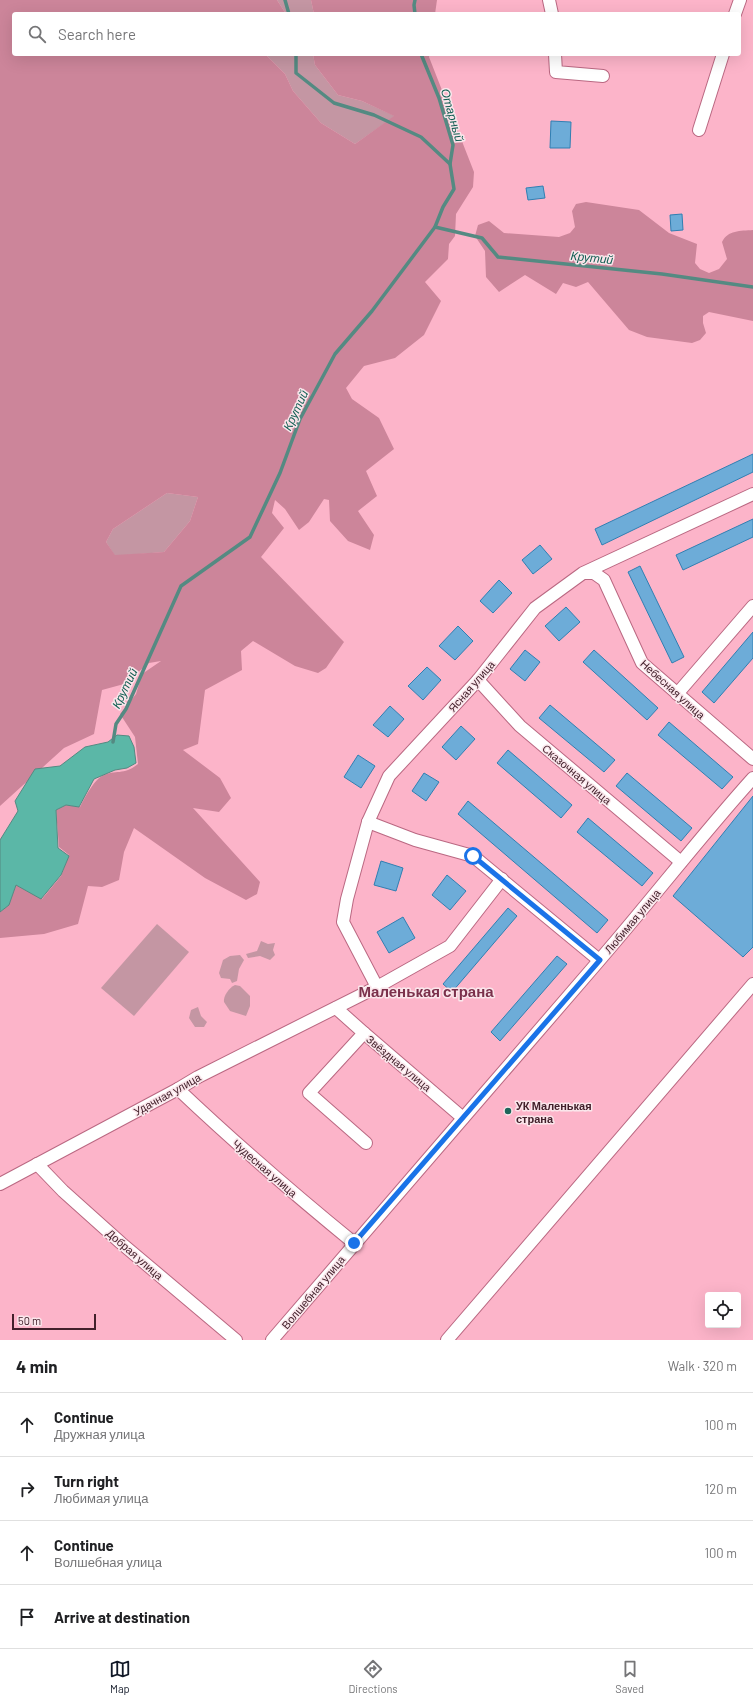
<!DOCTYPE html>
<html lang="en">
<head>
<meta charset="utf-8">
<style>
  :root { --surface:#fff; --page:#f2f2f2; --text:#202124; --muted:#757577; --line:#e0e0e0; --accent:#111827 }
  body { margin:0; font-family:Barlow,sans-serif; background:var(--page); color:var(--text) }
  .controls { position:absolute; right:12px; bottom:12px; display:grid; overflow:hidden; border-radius:4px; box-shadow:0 4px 16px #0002 }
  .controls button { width:36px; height:36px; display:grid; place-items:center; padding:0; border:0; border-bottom:1px solid var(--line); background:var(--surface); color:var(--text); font:20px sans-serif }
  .scale { position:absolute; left:12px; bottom:10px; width:84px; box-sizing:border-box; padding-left:4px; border:2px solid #42202b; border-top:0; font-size:11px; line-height:14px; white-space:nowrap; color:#42202b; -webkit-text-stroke:3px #fae6eb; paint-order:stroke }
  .stop { position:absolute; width:12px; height:12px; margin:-9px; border:3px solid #1a73e8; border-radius:50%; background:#fff }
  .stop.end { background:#1a73e8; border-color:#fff; box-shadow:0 1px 4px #0008 }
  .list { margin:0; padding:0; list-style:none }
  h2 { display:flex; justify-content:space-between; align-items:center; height:52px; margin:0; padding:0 16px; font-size:17px }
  h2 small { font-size:13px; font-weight:400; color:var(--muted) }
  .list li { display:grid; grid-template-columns:26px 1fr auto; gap:12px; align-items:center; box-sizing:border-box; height:64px; padding:0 16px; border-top:1px solid var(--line) }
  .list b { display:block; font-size:15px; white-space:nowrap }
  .list p { margin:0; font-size:13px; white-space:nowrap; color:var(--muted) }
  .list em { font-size:13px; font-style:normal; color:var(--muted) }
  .icon { flex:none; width:22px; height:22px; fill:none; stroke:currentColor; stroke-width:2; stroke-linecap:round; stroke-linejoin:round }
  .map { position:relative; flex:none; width:753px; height:1340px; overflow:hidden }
  .search { position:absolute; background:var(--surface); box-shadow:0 4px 16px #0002; left:12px; right:12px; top:12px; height:44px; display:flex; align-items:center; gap:10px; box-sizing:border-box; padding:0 14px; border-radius:4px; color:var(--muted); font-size:15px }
  .sheet { height:308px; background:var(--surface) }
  nav { display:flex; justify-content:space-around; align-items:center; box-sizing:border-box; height:56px; border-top:1px solid var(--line); background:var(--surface); font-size:11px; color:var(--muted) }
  nav a { display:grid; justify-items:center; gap:2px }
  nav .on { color:var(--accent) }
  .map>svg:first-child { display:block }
  .green { fill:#c496a3 }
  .forest { fill:#cc859a; fill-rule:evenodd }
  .water { fill:#5bb7a7; stroke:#548a82 }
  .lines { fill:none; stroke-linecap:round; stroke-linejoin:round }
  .stream { stroke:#548a82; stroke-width:3.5 }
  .building { fill:#6dacd8; stroke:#307fb2 }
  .street-casing { stroke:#ba6882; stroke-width:14 }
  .street { stroke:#fff; stroke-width:12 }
  .route { stroke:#1a73e8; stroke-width:5 }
  .poi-dot { fill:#1d655a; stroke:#fae6eb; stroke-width:1.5 }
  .labels { text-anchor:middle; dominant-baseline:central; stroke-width:3; stroke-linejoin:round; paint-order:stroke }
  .street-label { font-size:11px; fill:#42202b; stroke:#fae6eb }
  .poi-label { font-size:11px; font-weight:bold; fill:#42202b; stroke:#fae6eb; text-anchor:start }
  .water-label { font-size:12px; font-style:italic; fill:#125e53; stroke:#fae6eb }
  .district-label { font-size:15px; font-weight:bold; fill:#7b304b; stroke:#fae6eb }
</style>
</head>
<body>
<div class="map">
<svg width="753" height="1340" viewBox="0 0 753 1340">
  <rect width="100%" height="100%" fill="#fcb4c9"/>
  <g class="green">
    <path d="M277,0H311L314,14H286Z"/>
    <path d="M265,54H313L315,65L338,95L362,101L395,116L355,144L321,123L293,91L285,74Z"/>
    <path d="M167,493L198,497L190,521L164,552L115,556L106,542L113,529Z"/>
    <path d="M157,924L189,952L134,1016L101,988Z"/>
    <path d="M261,941L268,944L275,943L273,950L275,955L270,960L260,956L248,958L246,954L257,951Z"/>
    <path d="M240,955L244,960L239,969L237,981L232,983L230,979L221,978L219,973L223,960L230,956Z"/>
    <path d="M235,985L240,986L250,996V1006L246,1016L230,1011L224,1002C223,996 229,988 235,985Z"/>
    <path d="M198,1007L201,1016L207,1022L204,1027H195L189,1018L191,1010Z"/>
  </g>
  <g class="forest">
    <path d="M0,0H277L286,14H14V54H265L285,74L293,91L321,123L355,144L394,116L362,101L338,95L315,65L313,54H430L429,57L474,172L473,187L456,214L455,236L449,244L448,259L425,282L441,301L424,335L395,358L364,366L346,388L352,399L379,418L394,449L366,471L377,496L358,511L374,535L370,550L348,541L330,521L329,500L324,499L309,522L299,530L285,509L275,500L272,513L284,528L261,557L344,642L326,668L318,673L295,666L253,641L241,651L242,670L205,690L198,744L183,750L220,778L231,798L219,812L193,808L260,882L257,894L246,900L205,878L134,828L124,852L119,880L102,887L88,886L78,924L44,934L0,938V912L9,905L16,885L42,899L61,876L69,855L59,847L56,810L66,805L80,807C84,799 94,780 102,776C116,769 123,776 138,764L135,737L120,714L136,694L142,674L161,661L149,663L124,684L102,690L94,734L64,748L0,806ZM167,493L198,497L190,521L164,552L115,555L106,542L113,529Z"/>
    <path d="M311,0H437L435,14H314Z"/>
    <path d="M586,202L639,210L669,233L697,244L695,263L700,269L709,273L719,269L727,259L722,242C728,230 740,231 753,230V321L709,312L703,316V323L706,333L700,340L692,343L647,337L629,330L588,282L576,287L563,283L556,294L525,275L499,292L486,277L485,251L475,236L478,225L489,221L504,233L559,237L570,233L575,227L572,211L576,204Z"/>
  </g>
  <path class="water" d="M117,735L129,736L134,747L136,763L127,768L115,770L94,779L79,807L66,805L56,810L58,848L69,856L61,875L41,899L16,885L9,905L0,912V840L18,811L15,801L35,769L60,766L85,747L108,742Z"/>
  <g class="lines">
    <g class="stream">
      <path d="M285,0L289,14"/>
      <path d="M415,14L414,5L415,0"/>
      <path d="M296,54V73L334,103L374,115L421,137L450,164"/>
      <path d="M421,54L439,98L453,145L450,164L454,189L443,207L435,227"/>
      <path d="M113,742L116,724L126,709L181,586L250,537L280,473L300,419L335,354L372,311L435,227L482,238L498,257L662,274L753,287"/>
    </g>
  </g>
  <g class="building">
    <path d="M551,121L571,122L570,148H550Z"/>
    <path d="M543,186L545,198L528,200L526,188Z"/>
    <path d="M682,214L683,230L671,231L670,215Z"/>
    <path d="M753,454V472L602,545L595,529Z"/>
    <path d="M753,519V537L683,570L676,555Z"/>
    <path d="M540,545L552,559L533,574L522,560Z"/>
    <path d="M640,566L684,657L672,663L628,572Z"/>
    <path d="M499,580L512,593L493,613L480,601Z"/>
    <path d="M566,607L580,622L559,641L545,626Z"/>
    <path d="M458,626L473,641L455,660L439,646Z"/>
    <path d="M753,632V658L714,703L702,692Z"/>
    <path d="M525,650L540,662L525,681L510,669Z"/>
    <path d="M594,650L658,708L647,720L583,662Z"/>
    <path d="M427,667L441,680L423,700L408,686Z"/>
    <path d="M550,705L615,760L604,772L539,718Z"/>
    <path d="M390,706L404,719L388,737L373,725Z"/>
    <path d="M669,722L733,777L722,789L658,735Z"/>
    <path d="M461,726L475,739L456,760L442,747Z"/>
    <path d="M508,750L572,805L561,818L497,763Z"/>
    <path d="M358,755L375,766L361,788L344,777Z"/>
    <path d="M424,773L439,782L426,801L412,791Z"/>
    <path d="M627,773L692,828L681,841L616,786Z"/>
    <path d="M753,796V947L743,957L673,896Z"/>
    <path d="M468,801L608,920L597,933L458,814Z"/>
    <path d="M588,818L653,873L642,886L577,832Z"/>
    <path d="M381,861L403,868L396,891L374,885Z"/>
    <path d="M447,875L466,891L450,910L432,895Z"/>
    <path d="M508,908L517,916L452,992L443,984Z"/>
    <path d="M403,917L415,938L389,953L377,932Z"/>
    <path d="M557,956L567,964L500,1041L491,1032Z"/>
  </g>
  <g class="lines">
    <g class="street-casing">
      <g id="street">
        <path d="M549,0L552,14"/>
        <path d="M735,14L740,0"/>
        <path d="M555,54L556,72L603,76"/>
        <path d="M699,130L723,54"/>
        <path d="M584,573H594L604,580L642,663L753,759"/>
        <path d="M478,680L520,726L681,862"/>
        <path d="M677,694L753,606"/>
        <path d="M368,822L415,840L473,856L599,960"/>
        <path d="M377,987L343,922L347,899L368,822L389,776L478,680L535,608L583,573L753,494"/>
        <path d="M336,1008L364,1033L463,1118"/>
        <path d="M364,1033L309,1093L366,1143"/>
        <path d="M178,1089C235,1143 294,1194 354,1243"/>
        <path d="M37,1164L63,1191L121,1243L236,1340"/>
        <path d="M0,1184L178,1089L198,1077L377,987L450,946L502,879"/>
        <path d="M272,1340C380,1213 489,1089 597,963C650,902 699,838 753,778"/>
        <path d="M447,1340L753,984"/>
      </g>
    </g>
    <use href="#street" class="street"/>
  </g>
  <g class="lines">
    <path class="route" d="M354,1243L600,960L473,856"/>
  </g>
  <circle class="poi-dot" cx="508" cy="1111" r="4"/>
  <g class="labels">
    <g class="street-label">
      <text transform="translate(471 686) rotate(-49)">Ясная улица</text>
      <text transform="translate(673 689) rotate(42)">Небесная улица</text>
      <text transform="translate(577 774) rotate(40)">Сказочная улица</text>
      <text transform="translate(632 921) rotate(-50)">Любимая улица</text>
      <text transform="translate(399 1063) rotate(40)">Звёздная улица</text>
      <text transform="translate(167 1094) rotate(-29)">Удачная улица</text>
      <text transform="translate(265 1168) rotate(41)">Чудесная улица</text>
      <text transform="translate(135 1254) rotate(41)">Добрая улица</text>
      <text transform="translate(313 1292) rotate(-50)">Волшебная улица</text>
    </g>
    <g class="poi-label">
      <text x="516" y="1105">УК Маленькая<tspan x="516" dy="13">страна</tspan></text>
    </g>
    <g class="water-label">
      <text transform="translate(453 115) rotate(74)">Отарный</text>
      <text transform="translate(592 257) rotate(6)">Крутий</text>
      <text transform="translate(295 410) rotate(-65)">Крутий</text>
      <text transform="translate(124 688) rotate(-64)">Крутий</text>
    </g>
    <g class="district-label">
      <text x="426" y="991">Маленькая страна</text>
    </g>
  </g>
</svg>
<div class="controls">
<button><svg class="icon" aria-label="locate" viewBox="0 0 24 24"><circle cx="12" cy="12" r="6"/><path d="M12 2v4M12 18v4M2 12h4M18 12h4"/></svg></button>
</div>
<div class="scale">50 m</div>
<div class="stop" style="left:473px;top:856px"></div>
<div class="stop end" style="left:354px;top:1243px"></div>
<div class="search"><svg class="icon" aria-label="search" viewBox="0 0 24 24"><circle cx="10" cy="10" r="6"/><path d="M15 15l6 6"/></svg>Search here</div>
</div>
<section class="sheet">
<h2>4 min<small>Walk · 320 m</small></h2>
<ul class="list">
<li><svg class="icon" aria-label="ahead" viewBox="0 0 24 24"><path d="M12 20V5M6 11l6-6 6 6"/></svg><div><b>Continue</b><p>Дружная улица</p></div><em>100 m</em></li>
<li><svg class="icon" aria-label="right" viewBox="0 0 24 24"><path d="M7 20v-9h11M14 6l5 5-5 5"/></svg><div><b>Turn right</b><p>Любимая улица</p></div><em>120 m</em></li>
<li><svg class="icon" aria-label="ahead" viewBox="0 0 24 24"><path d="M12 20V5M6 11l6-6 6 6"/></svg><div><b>Continue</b><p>Волшебная улица</p></div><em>100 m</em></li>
<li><svg class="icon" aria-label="arrive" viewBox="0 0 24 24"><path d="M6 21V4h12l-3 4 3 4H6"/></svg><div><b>Arrive at destination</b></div></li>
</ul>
</section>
<nav>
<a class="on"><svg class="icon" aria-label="map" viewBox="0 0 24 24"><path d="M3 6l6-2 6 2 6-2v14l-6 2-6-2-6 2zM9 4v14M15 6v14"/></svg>Map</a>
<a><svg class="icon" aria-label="directions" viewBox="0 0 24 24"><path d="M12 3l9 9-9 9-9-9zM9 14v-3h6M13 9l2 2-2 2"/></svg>Directions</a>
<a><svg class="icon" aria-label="saved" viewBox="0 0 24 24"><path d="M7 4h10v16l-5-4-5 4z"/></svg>Saved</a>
</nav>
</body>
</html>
